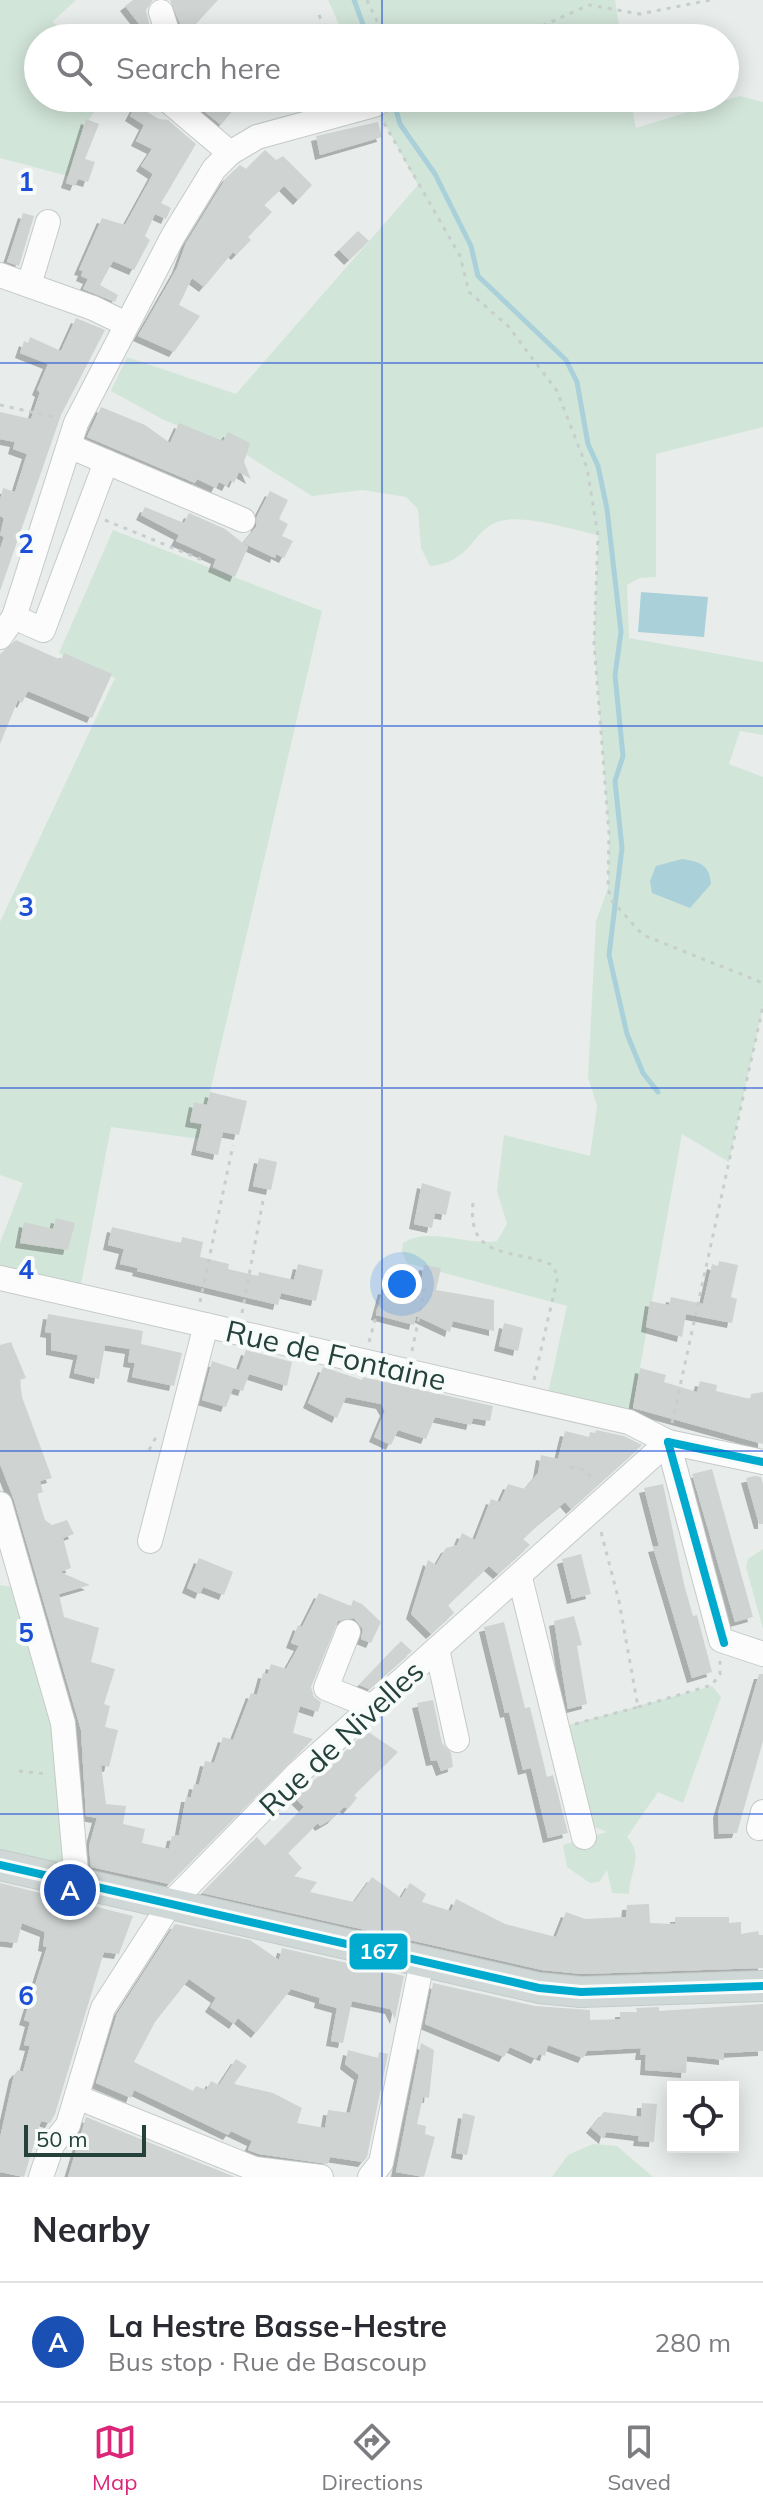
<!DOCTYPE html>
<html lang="en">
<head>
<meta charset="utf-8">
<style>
  :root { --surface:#fff; --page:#f2f2f3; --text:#2b2b33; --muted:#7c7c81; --line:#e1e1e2; --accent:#db2777 }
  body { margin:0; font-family:Mulish,sans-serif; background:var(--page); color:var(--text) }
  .controls { position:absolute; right:24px; bottom:24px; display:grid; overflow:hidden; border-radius:0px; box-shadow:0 4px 20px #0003 }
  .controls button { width:72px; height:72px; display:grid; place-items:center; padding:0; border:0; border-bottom:2px solid var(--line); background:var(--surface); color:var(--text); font:40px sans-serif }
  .scale { position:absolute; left:24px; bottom:20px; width:122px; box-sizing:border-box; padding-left:8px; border:4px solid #25413b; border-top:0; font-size:22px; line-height:28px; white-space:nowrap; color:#25413b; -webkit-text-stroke:6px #f7fbf9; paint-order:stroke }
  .you { position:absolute; left:402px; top:1284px; width:28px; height:28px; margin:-20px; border:6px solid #fff; border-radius:50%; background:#1a73e8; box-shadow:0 0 0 12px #1a73e833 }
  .badge { display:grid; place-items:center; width:52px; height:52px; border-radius:50%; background:var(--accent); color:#fff; font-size:26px; font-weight:700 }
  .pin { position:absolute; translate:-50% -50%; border:4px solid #fff; box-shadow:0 2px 8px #0006 }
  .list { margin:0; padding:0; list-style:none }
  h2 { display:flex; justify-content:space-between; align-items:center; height:104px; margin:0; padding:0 32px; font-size:34px }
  h2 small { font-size:26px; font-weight:400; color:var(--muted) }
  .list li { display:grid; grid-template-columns:52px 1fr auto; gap:24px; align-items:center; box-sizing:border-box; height:120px; padding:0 32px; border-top:2px solid var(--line) }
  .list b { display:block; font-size:30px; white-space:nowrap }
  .list p { margin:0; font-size:26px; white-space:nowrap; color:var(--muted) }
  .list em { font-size:26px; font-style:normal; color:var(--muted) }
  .icon { flex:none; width:44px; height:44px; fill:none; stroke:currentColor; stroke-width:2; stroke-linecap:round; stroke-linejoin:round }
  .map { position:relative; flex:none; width:763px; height:2177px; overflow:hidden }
  .search { position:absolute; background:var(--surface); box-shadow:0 4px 20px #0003; left:24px; right:24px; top:24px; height:88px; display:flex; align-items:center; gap:20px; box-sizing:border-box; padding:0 28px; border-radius:44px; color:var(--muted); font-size:30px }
  .sheet { height:224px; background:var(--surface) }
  nav { display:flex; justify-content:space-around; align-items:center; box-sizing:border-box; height:112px; border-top:2px solid var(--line); background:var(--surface); font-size:22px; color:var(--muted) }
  nav a { display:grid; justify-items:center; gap:4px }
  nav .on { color:var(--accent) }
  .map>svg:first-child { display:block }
  .green { fill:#d2e5d9 }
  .water { fill:#aad0da }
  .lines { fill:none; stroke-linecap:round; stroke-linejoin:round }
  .stream { stroke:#aad0da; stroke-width:5 }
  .building { fill:#cfd4d2; filter:url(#shadow) }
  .minor-casing { stroke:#c5cac8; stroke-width:26 }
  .major-casing { stroke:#c3cbc9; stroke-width:32 }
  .path { stroke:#c7cecd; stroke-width:3; stroke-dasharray:4 6; stroke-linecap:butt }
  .minor { stroke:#fcfcfc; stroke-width:24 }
  .major { stroke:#cfd8d6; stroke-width:30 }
  .bus-1-casing { stroke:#f7fbf9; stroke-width:14 }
  .bus-1 { stroke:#00a9ce; stroke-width:8 }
  .grid { fill:none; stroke:#1d4ed8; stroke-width:2; stroke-opacity:0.55 }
  .labels { text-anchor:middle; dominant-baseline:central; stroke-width:8; stroke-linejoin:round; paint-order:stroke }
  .street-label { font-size:30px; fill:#25413b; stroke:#f7fbf9 }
  .grid-label { font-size:26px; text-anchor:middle; font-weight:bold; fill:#1d4ed8; stroke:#f7fbf9; stroke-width:8; stroke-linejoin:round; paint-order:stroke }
  .line-badge { stroke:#f7fbf9; stroke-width:3 }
  .badge-label { font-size:22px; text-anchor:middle; font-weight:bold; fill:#fff }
</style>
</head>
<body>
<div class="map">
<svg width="763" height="2177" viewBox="0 0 763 2177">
  <defs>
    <filter id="shadow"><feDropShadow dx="-5" dy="5" stdDeviation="0" flood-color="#0004"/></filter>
  </defs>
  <rect width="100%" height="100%" fill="#e8edeb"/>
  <g class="green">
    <path d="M0,0H76L52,22L76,38H38V98H103L90,118L68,176L0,158Z"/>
    <path d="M328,0H615L621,38H345Z"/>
    <path d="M740,96L763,102V427L656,454V577L640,578L627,585L629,638L763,662V735L740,731L729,764L763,777V1006L729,1162L682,1134L632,1412L546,1403L567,1306L407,1263L402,1252L403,1243C429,1226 467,1246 497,1241L507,1224L497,1191L504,1135L590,1156L597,1106L588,1077L596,921L608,888L609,834L594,643L598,535C573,530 524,514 500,521C470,530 474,562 430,566L421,548L418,509L406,497L363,490L312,496L245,454L162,419L111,391L127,357L236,394L418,185L371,98H630L636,128Z"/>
    <path d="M113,530L322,611L199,1139L111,1127L81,1284L0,1268V1243L23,1183L0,1175V922L115,678L59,653Z"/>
    <path d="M763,1549V1629L746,1567L748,1559Z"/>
    <path d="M0,1585L25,1589L57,1696L77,1883L0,1865Z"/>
    <path d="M712,1686L721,1697L683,1803L658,1792L627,1837C645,1856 629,1872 629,1894L612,1893L607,1870L599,1882L590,1883L567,1867L563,1845L607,1832L589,1825L565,1726Z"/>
    <path d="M593,2144L617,2146L653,2177H552L568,2155Z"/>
  </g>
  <g class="water">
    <path d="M641,592L708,597L704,637L638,632Z"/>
    <path d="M682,859C700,862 709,864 711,884L690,908L652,893L650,881L656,866Z"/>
  </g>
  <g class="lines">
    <g class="stream">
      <path d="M354,0L368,38"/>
      <path d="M394,103L400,124L435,174L471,246L478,276L566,360L577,382L588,444L598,466L607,509L621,632L615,675L623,756L615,781L622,848L609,955L627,1034L643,1073L658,1092"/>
    </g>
  </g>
  <g class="building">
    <path d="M133,0H153L146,10L150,28L147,34L125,6Z"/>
    <path d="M170,0H218L194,26L199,30L192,38H180L181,26Z"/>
    <path d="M188,98H243L221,125Z"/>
    <path d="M136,105L159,119L168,120L196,144L161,203L171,208L166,219L155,214L145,236L150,240L134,270L113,261L100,285L118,295L115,302L83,289L88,279L81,276L83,271L79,270L102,218L125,225L153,174L141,166L152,149L136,141L144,125L130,116Z"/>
    <path d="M86,119L99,124L85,159L95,162L88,182L78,179L75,186L66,183Z"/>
    <path d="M378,122L382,137L320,155L316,136Z"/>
    <path d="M265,150L276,160L283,156L312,185L298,200L284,186L264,205L272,212L248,237L251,240L236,255L233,252L204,287L192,278L179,305L200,316L174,352L138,336L177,268L186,243L226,178L240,165L246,169Z"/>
    <path d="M23,213L34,216L19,266L7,262Z"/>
    <path d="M358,231L369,241L349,260L339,250Z"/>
    <path d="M76,318L105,330L61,415L0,591V549L4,537L0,535L4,518L0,516V500L3,488L15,492L27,454L13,449L15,442L0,439V412L31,419L40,392L37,390L48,364L20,353L24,341L28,343L30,337L61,351Z"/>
    <path d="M101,407L145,425L170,443L179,423L223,441L228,432L250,443L244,462L251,479L239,472L234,483L230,480L227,486L219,482L216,488L197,479L195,483L87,437Z"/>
    <path d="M270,491L288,500L279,519L288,524L282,536L293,541L284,558L276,554L275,558L243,543L256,527L257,516Z"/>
    <path d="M145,507L184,523L189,513L225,529L248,547L235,577L213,567L216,559L176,541L179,535L141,515Z"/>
    <path d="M16,640L61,660L64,653L112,674L92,718L28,691L22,703L18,700L0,744V654Z"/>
    <path d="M210,1092L247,1101L239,1135L223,1132L218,1155L196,1150L202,1124L190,1122L194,1102L207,1105Z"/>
    <path d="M259,1158L277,1162L271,1190L253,1186Z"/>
    <path d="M422,1183L451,1192L446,1215L435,1213L432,1228L414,1224Z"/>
    <path d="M56,1218L75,1223L68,1250L20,1243L24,1222L53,1229Z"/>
    <path d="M112,1227L181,1243L182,1237L203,1242L200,1257L229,1264L228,1269L258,1276L259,1272L294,1280L298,1264L323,1270L316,1301L281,1293L278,1305L137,1271L138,1268L120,1264L124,1249L108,1245Z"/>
    <path d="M719,1261L738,1265L731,1297L737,1299L732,1323L686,1314L682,1337L646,1327L650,1301L669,1305L671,1297L703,1304L712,1264L718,1266Z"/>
    <path d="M424,1265L441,1268L436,1290L494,1300V1331L453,1321L450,1332L416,1316L414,1325L376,1315L383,1289L418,1298Z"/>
    <path d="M48,1314L143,1331L141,1344L182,1353L174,1386L132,1377L135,1363L128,1362L130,1349L105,1345L99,1379L74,1373L78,1355L51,1350V1333L45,1332Z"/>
    <path d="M504,1323L523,1328L518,1351L499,1346Z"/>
    <path d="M11,1342L26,1378L20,1380L22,1397L52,1478L40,1481L43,1492L37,1494L45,1520L52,1525L67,1520L74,1534L63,1538L71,1568L60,1572L90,1585L59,1594L64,1617L99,1628L91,1662L115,1669L104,1704L110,1706L105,1727L118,1730L109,1767L101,1765L106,1804L126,1806L123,1824L145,1829L142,1843L169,1849L172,1836L179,1835L186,1797H191L194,1784L199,1785L205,1761L214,1763L223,1737L233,1740L251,1693L257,1695L263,1673L268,1674L271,1664L286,1669L299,1646L291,1643L298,1625L302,1627L319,1593L351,1606L353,1600L362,1604L381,1622L371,1643L361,1639L363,1629L354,1618L338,1621L311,1687L314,1697L321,1702L318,1712L300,1706L293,1733L313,1739L169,1884L91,1867L89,1846L97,1818L86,1816L81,1730L14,1500L0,1464V1345Z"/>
    <path d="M246,1350L292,1362L287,1386L249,1374L243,1391L233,1388L226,1407L202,1400L212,1361L239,1370Z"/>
    <path d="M323,1367L362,1380L363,1377L493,1406L490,1421L473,1418L471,1425L435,1417L426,1439L398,1430L391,1445L374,1437L385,1411L381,1404L346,1397L337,1418L308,1403Z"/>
    <path d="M640,1368L666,1375L664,1382L697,1392L700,1381L717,1385L716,1391L750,1399L751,1394L763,1392V1444L633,1408Z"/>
    <path d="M596,1430L624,1436L642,1445L571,1509L565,1502L542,1521L523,1539L530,1545L498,1574L489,1566L448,1605L454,1613L431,1634L411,1614L428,1560L436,1565L446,1548L457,1545L462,1533L475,1540L491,1499L500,1502L508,1484L525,1489L538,1473L541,1455L558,1459L565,1431L589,1437L590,1432L595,1433Z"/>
    <path d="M712,1469L753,1617L735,1622L692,1474Z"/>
    <path d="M755,1476L761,1477L763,1484V1524H759L746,1478Z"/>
    <path d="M663,1484L684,1584L693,1616L697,1615L712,1672L692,1678L653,1547L659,1546L644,1488Z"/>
    <path d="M581,1554L591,1594L572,1599L562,1559Z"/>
    <path d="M199,1558L233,1572L224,1595L203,1587L200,1594L187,1588Z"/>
    <path d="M574,1616L582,1645L577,1646L587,1704L568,1709L554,1621Z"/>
    <path d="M504,1622L525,1708L530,1707L547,1777L553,1775L568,1833L548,1838L531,1768L523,1770L509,1712L505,1713L484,1627Z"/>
    <path d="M401,1641L412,1651L369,1689L359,1685Z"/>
    <path d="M759,1674H763V1741L737,1833L719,1834L718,1813Z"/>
    <path d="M433,1700L442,1743L451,1753L453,1767L441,1771L437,1760L431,1761L417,1703Z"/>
    <path d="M367,1731L398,1752L354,1795L357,1798L348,1809L344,1807L332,1819L320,1826L318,1823L288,1853L302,1868L294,1876L317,1882L310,1892L354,1902L372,1877L401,1898L410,1883L426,1894L422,1902L451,1911L456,1899L505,1924L556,1937L566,1912L585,1919L626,1917L627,1905L649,1904L650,1923L675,1924V1917H729V1923L741,1922V1934L758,1931L759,1935H763V1968L582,1974L542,1970L202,1893L257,1837L265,1846L304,1807L295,1798Z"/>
    <path d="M0,1883L133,1916L119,1954L104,1952L55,2114L50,2123L41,2121L24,2177L0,2172V2138L14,2075L18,2070L23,2072L30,2046L24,2045L30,2022L24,2020L47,1947L43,1946L45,1932L22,1923L17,1943L0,1941Z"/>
    <path d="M175,1924L250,1940L279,1960L282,1948L404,1976L395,2019L390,2009L352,2001L343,2043L331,2041L337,2008L319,2003L320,1998L291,1989L256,2033L238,2018L234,2024L210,2007L216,1998L189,1979L155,2022L134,2062L193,2091L196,2086L206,2090L211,2081L219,2085L236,2059L247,2066L234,2084L273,2093L302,2108L297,2123L325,2128L328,2110L350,2113L359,2075L345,2064L348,2050L378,2058L379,2052L388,2054L367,2157L363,2162L330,2157L328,2164L259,2154L248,2150L252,2141L231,2131L228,2135L134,2090L131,2098L96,2083L117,2014Z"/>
    <path d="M433,1983L535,2006L590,2010V2020L620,2019V2012H637L636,2008L659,2007V2011L763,2004V2051L724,2053V2060L687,2056L686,2073L645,2070L646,2055H640L641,2048L587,2051L583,2058L548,2045L545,2056L539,2054L536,2059L510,2047L504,2057L425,2024Z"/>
    <path d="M421,2043L434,2050L429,2098L423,2097L417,2124L426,2126L425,2134L435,2137L424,2177L396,2172Z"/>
    <path d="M642,2103L657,2104L654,2142L638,2141L639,2136L606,2132L604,2139L591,2128L604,2112L641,2117Z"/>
    <path d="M463,2113L475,2116L467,2155L456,2153Z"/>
    <path d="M86,2117L235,2177H68Z"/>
  </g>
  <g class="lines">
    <g class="minor-casing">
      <g id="minor">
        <path d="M161,38L167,31L161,12"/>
        <path d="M165,98L230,153"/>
        <path d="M0,275L93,308L126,324"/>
        <path d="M29,285L48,222"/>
        <path d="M69,446L243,520"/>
        <path d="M14,617L43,630L106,462"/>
        <path d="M0,637L14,617L76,423L173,236L214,169L230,153L257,137L374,105L386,98"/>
        <path d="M0,1278L629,1422L668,1442L763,1462"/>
        <path d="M668,1442L721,1640L763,1654"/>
        <path d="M0,1504L63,1723L77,1883"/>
        <path d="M150,1541L206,1325"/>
        <path d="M520,1578L584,1837"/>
        <path d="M348,1632L326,1688L373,1707"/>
        <path d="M437,1649L457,1740"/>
        <path d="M759,1828L763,1812"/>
        <path d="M77,2097L255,2169L321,2177"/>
        <path d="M41,2177L52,2145L68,2125L103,2008L170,1904L297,1774L668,1442"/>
        <path d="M370,2177L381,2163L422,1962"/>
      </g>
    </g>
    <g class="major-casing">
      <path id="major" d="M0,1865L539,1988L581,1992L763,1986"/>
    </g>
    <g class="path">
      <path d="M367,0L385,38"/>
      <path d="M319,15L329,38"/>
      <path d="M515,38L589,5L640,14L710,0"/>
      <path d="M384,123L460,256L469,292L508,326L557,391L587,468L598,535L594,643L609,834L608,888L612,901L643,935L763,983"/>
      <path d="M0,405L59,418"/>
      <path d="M105,520L200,559H207"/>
      <path d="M473,1203C467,1261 513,1248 552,1265L558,1276L534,1380"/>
      <path d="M200,1302L233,1145"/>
      <path d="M242,1313L264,1195"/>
      <path d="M369,1342L386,1280"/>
      <path d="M412,1351L425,1288"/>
      <path d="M672,1423L763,1006"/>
      <path d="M149,1450L156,1437"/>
      <path d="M570,1467L584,1470L594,1480"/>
      <path d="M638,1707L712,1685L720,1674V1661"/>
      <path d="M575,1724L638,1707L619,1601L600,1528"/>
      <path d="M19,1771L47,1774"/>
    </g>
    <use href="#minor" class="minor"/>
    <use href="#major" class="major"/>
    <g class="bus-1-casing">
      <g id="bus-1">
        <path d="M668,1442L724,1643"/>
        <path d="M668,1442L763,1462"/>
        <path d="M0,1865L539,1988L581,1992L763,1986"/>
      </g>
    </g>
    <use href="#bus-1" class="bus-1"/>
  </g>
  <path class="grid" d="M382,0V38M382,98V2177M0,363H763M0,726H763M0,1088H763M0,1451H763M0,1814H763"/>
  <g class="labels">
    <g class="street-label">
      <text transform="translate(336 1355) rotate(13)">Rue de Fontaine</text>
      <text transform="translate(341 1738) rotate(-43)">Rue de Nivelles</text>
    </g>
  </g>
  <g class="grid-label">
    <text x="26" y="191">1</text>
    <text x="26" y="553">2</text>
    <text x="26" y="916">3</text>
    <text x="26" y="1279">4</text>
    <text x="26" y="1642">5</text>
    <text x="26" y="2005">6</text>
  </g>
  <rect class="line-badge" x="348" y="1932" width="61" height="39" rx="8" fill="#00a9ce"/>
  <g class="badge-label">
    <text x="379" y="1959">167</text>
  </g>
</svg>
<div class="controls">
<button><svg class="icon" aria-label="locate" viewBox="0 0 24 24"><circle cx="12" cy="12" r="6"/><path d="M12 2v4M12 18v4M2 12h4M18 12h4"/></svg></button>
</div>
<div class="scale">50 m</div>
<div class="you"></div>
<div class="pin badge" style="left:70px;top:1890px;background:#1a4fb4">A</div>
<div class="search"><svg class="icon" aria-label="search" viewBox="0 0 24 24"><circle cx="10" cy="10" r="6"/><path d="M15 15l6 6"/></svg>Search here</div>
</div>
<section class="sheet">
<h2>Nearby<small></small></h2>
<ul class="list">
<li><span class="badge" style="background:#1a4fb4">A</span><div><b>La Hestre Basse-Hestre</b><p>Bus stop · Rue de Bascoup</p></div><em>280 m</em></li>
</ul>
</section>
<nav>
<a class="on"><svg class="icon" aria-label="map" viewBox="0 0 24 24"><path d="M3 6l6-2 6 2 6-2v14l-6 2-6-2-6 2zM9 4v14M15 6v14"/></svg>Map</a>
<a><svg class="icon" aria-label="directions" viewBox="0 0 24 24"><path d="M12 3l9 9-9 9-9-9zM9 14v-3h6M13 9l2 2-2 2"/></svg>Directions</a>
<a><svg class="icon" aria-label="saved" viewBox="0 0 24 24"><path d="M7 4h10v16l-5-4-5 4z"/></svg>Saved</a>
</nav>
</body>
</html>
